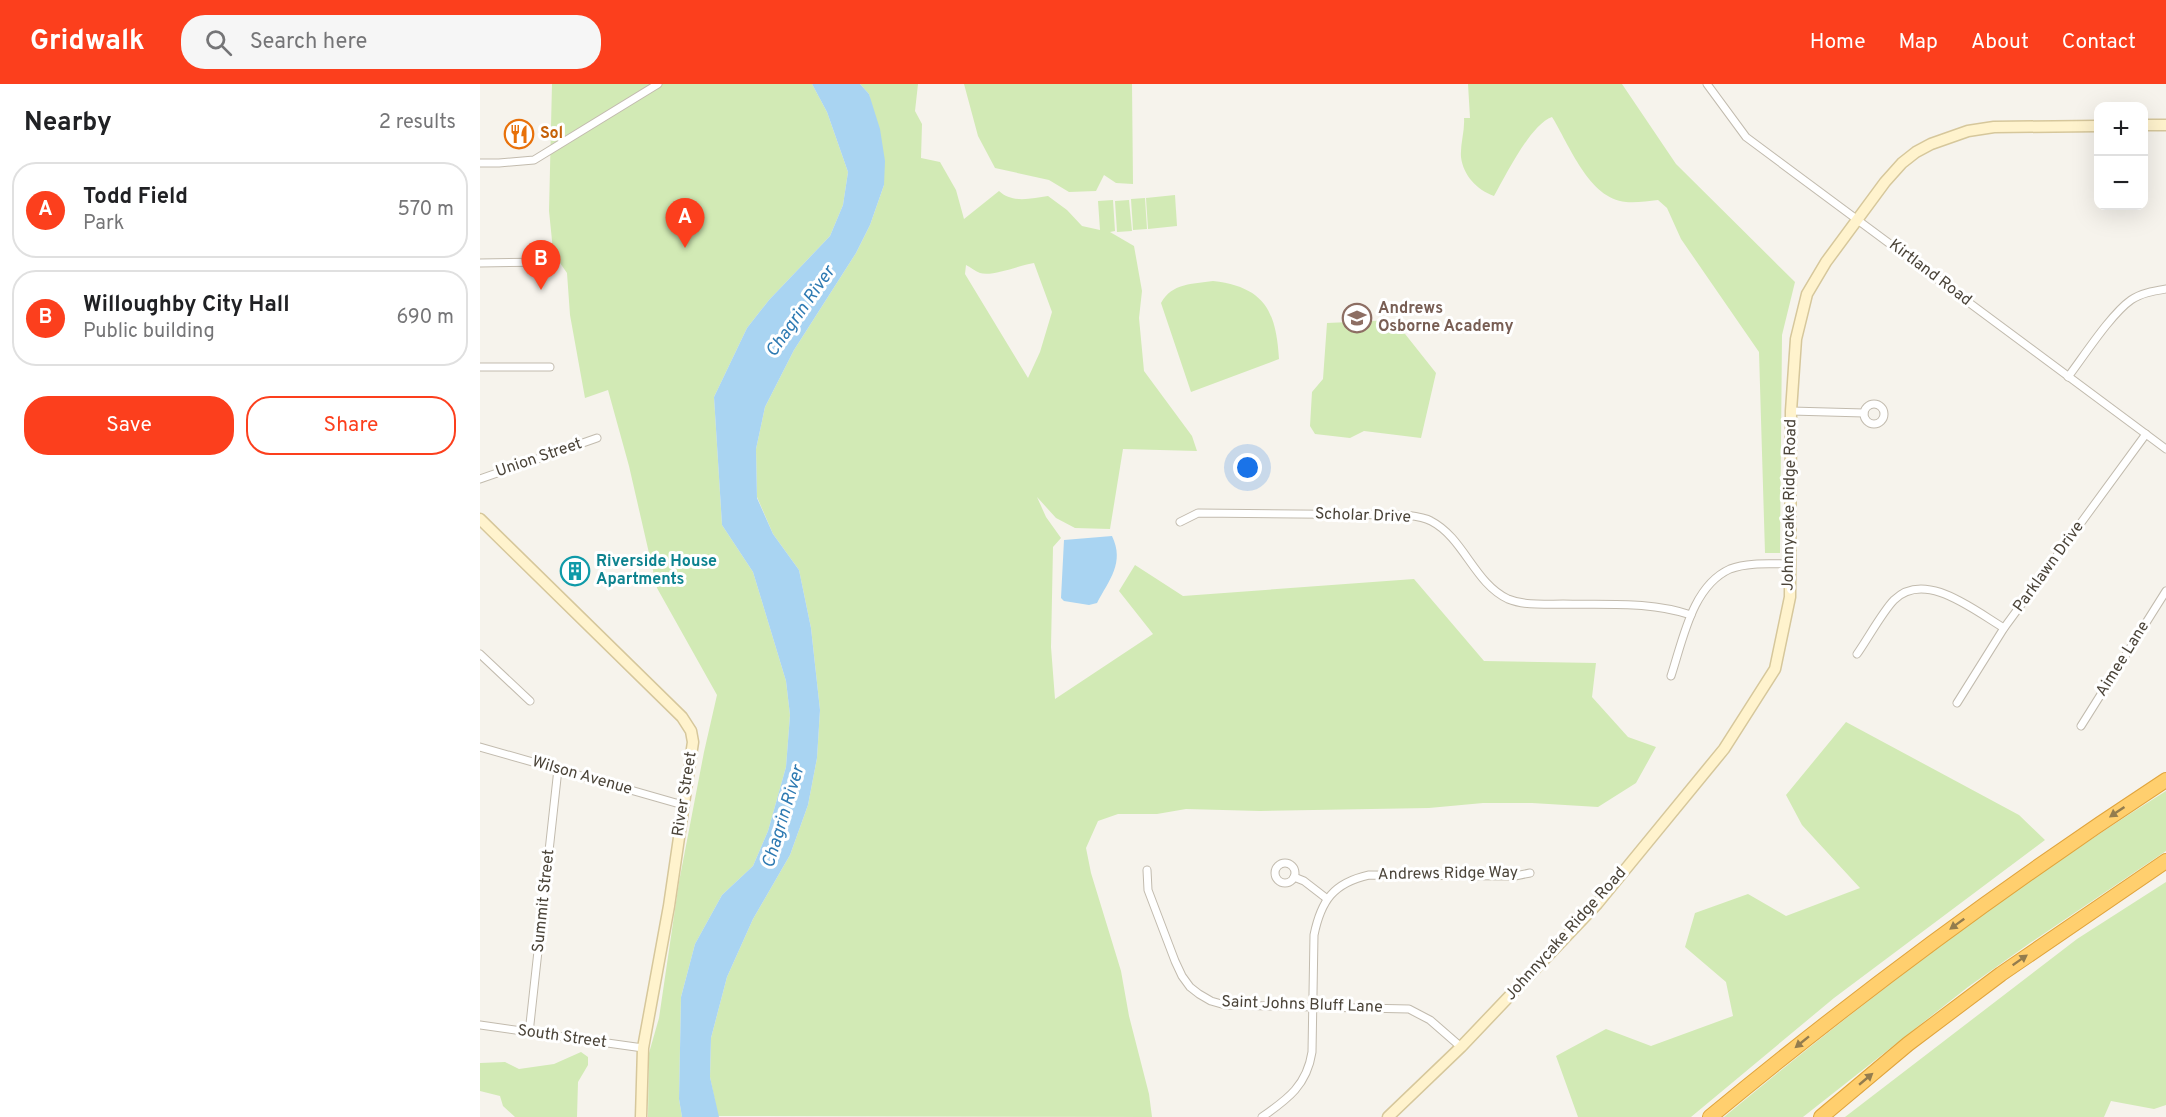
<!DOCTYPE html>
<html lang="en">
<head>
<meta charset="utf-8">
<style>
  :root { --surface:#fff; --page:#f6f6f6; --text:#202124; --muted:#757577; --line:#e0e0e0; --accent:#fc3f1d }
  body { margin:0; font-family:Overpass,sans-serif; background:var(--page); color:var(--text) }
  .controls { position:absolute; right:18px; top:18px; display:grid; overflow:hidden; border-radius:12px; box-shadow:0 6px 24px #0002 }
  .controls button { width:54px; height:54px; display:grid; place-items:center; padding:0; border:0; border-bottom:2px solid var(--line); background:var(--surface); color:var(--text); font:30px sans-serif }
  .you { position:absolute; left:768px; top:384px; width:21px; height:21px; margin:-15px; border:4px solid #fff; border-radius:50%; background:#1a73e8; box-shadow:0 0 0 9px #1a73e833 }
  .badge { display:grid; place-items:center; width:39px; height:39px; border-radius:50%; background:var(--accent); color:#fff; font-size:20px; font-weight:700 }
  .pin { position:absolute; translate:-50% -50px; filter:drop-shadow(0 2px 3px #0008) }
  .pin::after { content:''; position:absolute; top:32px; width:21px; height:18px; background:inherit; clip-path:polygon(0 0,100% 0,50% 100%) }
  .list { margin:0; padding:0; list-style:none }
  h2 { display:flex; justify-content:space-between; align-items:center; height:78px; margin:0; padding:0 24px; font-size:26px }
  h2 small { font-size:20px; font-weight:400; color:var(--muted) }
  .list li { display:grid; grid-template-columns:39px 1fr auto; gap:18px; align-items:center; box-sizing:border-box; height:96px; margin:0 12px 12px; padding:0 12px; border:2px solid var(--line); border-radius:24px }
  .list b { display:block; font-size:22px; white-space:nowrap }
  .list p { margin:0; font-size:20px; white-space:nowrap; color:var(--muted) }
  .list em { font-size:20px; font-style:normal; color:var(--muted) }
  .actions { display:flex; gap:12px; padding:18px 24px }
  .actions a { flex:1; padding:14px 0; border:2px solid var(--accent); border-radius:24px; text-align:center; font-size:21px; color:var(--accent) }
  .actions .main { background:var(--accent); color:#fff }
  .icon { flex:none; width:33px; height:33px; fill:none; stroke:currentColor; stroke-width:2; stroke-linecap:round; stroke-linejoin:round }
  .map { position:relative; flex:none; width:1686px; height:1033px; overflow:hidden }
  header { display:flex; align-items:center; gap:36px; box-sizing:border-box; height:84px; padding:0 30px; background:var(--accent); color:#fff }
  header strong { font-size:28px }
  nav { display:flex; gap:33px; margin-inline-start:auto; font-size:21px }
  .search { width:420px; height:54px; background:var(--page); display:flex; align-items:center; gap:15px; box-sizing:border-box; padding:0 21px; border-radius:24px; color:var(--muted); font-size:22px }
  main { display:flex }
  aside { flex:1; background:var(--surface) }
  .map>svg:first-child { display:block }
  .green { fill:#d2eab5; fill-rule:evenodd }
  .water { fill:#a9d4f2 }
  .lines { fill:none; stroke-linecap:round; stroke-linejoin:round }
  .minor-casing { stroke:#c2bbae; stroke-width:9 }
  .secondary-casing { stroke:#d6c79b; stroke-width:13 }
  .motorway-casing { stroke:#e0a43c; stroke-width:16 }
  .minor { stroke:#fff; stroke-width:7 }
  .secondary { stroke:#fff3cd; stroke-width:10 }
  .motorway { stroke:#ffcf6e; stroke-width:14 }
  .oneway { fill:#937c4e }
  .labels { text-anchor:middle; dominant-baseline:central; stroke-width:6; stroke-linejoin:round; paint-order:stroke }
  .food-label { font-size:16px; font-weight:bold; fill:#c56008; stroke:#fff; text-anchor:start }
  .street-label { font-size:16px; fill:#4b4439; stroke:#fff }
  .education-label { font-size:16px; font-weight:bold; fill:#785e54; stroke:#fff; text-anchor:start }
  .culture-label { font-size:16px; font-weight:bold; fill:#0d838f; stroke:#fff; text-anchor:start }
  .water-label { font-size:18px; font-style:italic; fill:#2e7ab2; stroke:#fff }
</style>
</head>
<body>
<header>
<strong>Gridwalk</strong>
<div class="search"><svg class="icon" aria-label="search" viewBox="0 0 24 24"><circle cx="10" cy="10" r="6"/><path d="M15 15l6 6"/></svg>Search here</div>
<nav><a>Home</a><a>Map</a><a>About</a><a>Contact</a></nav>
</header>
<main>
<aside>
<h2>Nearby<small>2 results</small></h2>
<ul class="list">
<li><span class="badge">A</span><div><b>Todd Field</b><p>Park</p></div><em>570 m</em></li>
<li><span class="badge">B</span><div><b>Willoughby City Hall</b><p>Public building</p></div><em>690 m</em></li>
</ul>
<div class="actions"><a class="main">Save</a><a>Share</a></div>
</aside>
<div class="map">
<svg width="1686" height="1033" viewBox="0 0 1686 1033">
  <rect width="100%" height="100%" fill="#f6f3ec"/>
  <g class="green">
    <path d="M72,0H332L347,28L368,88L363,121L350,152L289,216L267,244L234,313L242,441L273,488L306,597L310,631L306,683L288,747L273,782L242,811L215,860L201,913L199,1015L202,1033H168L169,969L179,934L199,798L224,668L237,611L177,504L149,382L128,306L105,314L90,231L87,189L80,179L74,176L69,127Z"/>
    <path d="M380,0H438L435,27L442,40L441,74L460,78L476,106L484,135L519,107C533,120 552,114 568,112L587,126L602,142L620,146L618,117L633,116L635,147L630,148L654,162L662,207L659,234L664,287L712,352L717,367L643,365L630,445L595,444L576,434L557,413L566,433L581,454L573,463L571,563L575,615L673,550L639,507L655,481L703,512L934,495L1004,577L1116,579L1112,613L1148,653L1176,663L1156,699L1118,723L1052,719H1003L949,724L780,727L706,725L677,730H638L618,737L606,764L611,789L641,887L649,932L669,1010L672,1033L238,1032L230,993L231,954L247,893L273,835L310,771L328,721L337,674L340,626L331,544L319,486L293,450L277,413L276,365L285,323L314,266L376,169L390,141L404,101L389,10ZM554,179L572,228L560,268L548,294L485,190L486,181C490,183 495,187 500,189C512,193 540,181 554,179Z"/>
    <path d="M484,0H652L653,100L636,99L624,91L616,107L589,108L569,96L515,84L498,52Z"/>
    <path d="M988,0H1142L1196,80L1315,198L1302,251L1300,469H1285L1279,268L1201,155L1187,124L1178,116C1168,117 1156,119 1146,118C1109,115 1089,60 1072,33C1050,41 1026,91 1014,112C997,106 983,91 981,73C980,60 985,47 984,34H990Z"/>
    <path d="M695,111L697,142L668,145L666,114Z"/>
    <path d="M665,114L667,145L653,146L651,115Z"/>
    <path d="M649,116L652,147L637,148L635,117Z"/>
    <path d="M733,197C784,203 796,226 799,275L711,308L681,219C692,199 712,200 733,197Z"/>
    <path d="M914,236L956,289L941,354L884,347L870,354L835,350L830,342L832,308L843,295L847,239Z"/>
    <path d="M1366,638L1539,731L1565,756L1354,914L1211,1033H1098L1076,972L1126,945L1171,962L1253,932L1246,898L1205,863L1215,829L1268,810L1306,832L1380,804L1322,741L1306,711Z"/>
    <path d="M1686,707V767L1550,859L1488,903L1323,1033H1244C1385,916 1531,804 1686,707Z"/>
    <path d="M1686,798V1021L1674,1025L1631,1017L1624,1033H1365L1597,855Z"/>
    <path d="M101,968L108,973V981L98,998L97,1033H35L23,1022L20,1012L0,1007V979L25,978L39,985L74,980Z"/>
  </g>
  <g class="water">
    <path d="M332,0H380L389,10L400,45L405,77L404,101L390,141L376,169L314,266L285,323L276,365L277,414L293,450L319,486L331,544L340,626L337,674L328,721L310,771L273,835L247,893L231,954L230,993L239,1033H202L199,1015L201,913L215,860L242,811L273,782L288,747L306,683L310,631L306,597L273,488L242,441L234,313L267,244L289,216L350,152L363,121L368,88L347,28Z"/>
    <path d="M632,452C645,479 629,496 617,519L609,521L584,517L581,514L584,456Z"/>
  </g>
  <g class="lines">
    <g class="minor-casing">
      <g id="minor">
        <path d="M1227,0L1266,53L1686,365"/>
        <path d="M0,79H19L54,76L178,0"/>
        <path d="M0,179L72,178"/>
        <path d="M0,283H70"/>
        <path d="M1588,293C1604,272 1631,230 1651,216C1661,209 1674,207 1686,205"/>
        <circle cx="1394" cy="330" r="10"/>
        <path d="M1311,327L1384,329"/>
        <path d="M0,395L117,354"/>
        <path d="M700,438L718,429L925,431C933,432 944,433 951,437C984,454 994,499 1028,515C1045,522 1066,520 1083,520C1126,521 1170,517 1211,531"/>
        <path d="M0,570L50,617"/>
        <path d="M1377,570C1387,556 1403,527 1414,516C1445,485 1495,527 1524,544"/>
        <path d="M1191,592C1203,556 1212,502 1250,485C1268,478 1291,480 1310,480"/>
        <path d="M1477,619L1524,544L1666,350"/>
        <path d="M1601,642L1686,507"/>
        <path d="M0,663L203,721"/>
        <circle cx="805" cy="789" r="10"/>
        <path d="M667,786L668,806L695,877L702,892L710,903L719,910L731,917L745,921L929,925L950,936L981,963"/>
        <path d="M814,793L824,797L846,814"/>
        <path d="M0,941L163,964"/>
        <path d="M49,949L78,685"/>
        <path d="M782,1033C808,1015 827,1001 832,968L834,851C841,817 853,799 889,791L1035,792L1050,789"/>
      </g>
    </g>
    <g class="secondary-casing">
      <g id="secondary">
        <path d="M1664,41H1686"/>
        <path d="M0,435L202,633L211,647L213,658L189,822L163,964L161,1033"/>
        <path d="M908,1033L981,963L1117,820L1244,665L1295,585L1310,513L1311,327L1316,255L1327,210L1346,178L1405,98L1422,79L1436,68L1451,60L1488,47L1514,43L1618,42"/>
      </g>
    </g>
    <g class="motorway-casing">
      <g id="motorway">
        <path d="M1230,1033C1376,912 1527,800 1686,696"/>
        <path d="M1341,1033L1428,960L1521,890L1686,777"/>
      </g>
    </g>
    <use href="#minor" class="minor"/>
    <use href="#secondary" class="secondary"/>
    <use href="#motorway" class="motorway"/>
  </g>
  <defs><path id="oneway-solid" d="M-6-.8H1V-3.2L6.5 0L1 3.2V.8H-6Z" transform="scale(1.5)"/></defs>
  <g class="oneway">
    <use href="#oneway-solid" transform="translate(1637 728) rotate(146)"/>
    <use href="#oneway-solid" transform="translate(1477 840) rotate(144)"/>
    <use href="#oneway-solid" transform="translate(1540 876) rotate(-35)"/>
    <use href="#oneway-solid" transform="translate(1322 958) rotate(141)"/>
    <use href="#oneway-solid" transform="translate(1386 995) rotate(-40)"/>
  </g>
  <defs>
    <g id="restaurant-ring" transform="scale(1.5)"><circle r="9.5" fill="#fff" stroke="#e8710a" stroke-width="1.5"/><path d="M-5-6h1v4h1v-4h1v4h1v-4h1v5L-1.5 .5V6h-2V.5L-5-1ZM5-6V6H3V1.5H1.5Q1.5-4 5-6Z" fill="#e8710a"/></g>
    <g id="school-ring" transform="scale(1.5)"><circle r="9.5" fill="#fff" stroke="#8d6e63" stroke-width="1.5"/><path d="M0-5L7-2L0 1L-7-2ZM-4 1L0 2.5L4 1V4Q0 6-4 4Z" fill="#8d6e63"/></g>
    <g id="building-ring" transform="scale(1.5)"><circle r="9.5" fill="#fff" stroke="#0f9aa8" stroke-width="1.5"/><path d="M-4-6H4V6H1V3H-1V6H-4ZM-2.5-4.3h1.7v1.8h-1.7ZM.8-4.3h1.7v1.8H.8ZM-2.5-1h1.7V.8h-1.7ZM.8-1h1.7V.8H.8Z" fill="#0f9aa8"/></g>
  </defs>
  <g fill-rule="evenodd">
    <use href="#restaurant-ring" x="39" y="50"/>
    <use href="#school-ring" x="877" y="234"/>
    <use href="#building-ring" x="95" y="487"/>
  </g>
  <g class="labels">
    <g class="food-label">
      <text x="60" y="50">Sol</text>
    </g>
    <g class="street-label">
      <text transform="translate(1450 189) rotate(37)">Kirtland Road</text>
      <text transform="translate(59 374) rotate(-19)">Union Street</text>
      <text transform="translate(1310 421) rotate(-89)">Johnnycake Ridge Road</text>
      <text transform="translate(883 432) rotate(2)">Scholar Drive</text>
      <text transform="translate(1569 483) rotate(-54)">Parklawn Drive</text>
      <text transform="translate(1643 575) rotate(-58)">Aimee Lane</text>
      <text transform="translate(102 692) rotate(16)">Wilson Avenue</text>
      <text transform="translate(205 710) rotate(-81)">River Street</text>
      <text transform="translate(968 790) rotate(-1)">Andrews Ridge Way</text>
      <text transform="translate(64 817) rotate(-84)">Summit Street</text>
      <text transform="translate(1086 850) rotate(-48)">Johnnycake Ridge Road</text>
      <text transform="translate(822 921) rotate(2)">Saint Johns Bluff Lane</text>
      <text transform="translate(82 953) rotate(8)">South Street</text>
    </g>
    <g class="education-label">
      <text x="898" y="225">Andrews<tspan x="898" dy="18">Osborne Academy</tspan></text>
    </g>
    <g class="culture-label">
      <text x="116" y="478">Riverside House<tspan x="116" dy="18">Apartments</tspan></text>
    </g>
    <g class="water-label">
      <text transform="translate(321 228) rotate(-55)">Chagrin River</text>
      <text transform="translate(304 733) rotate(-73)">Chagrin River</text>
    </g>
  </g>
</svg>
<div class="controls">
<button>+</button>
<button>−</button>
</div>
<div class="you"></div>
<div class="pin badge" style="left:205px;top:164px">A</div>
<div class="pin badge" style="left:61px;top:206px">B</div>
</div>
</main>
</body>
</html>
